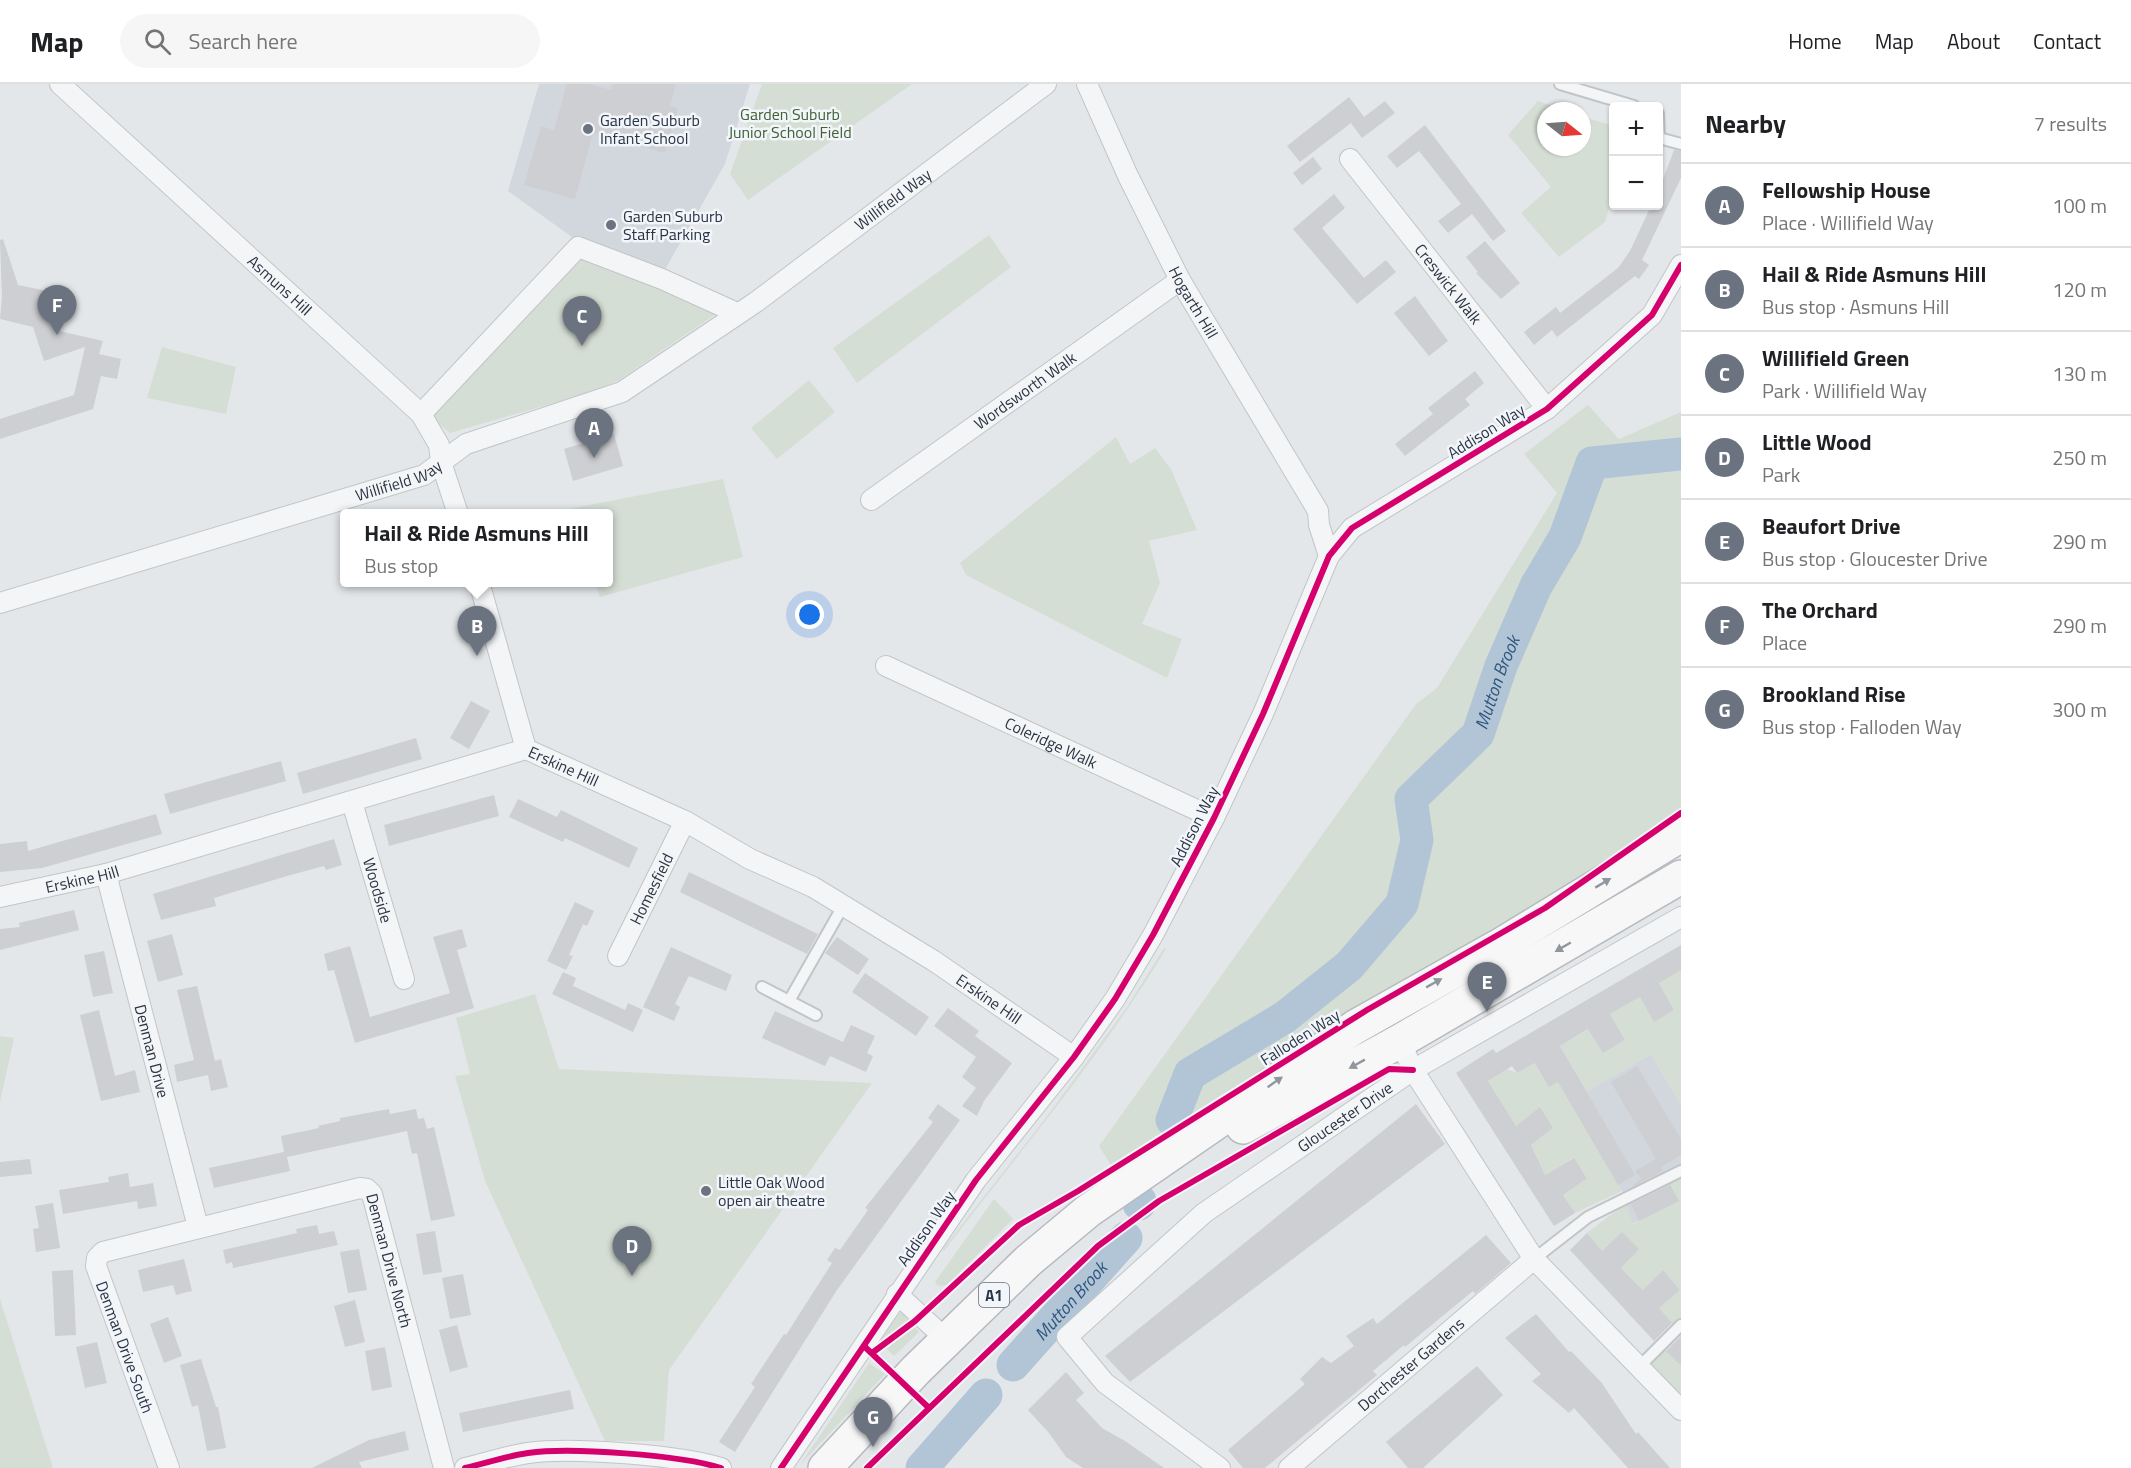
<!DOCTYPE html>
<html lang="en">
<head>
<meta charset="utf-8">
<style>
  :root { --surface:#fff; --page:#f6f6f6; --text:#202124; --muted:#757577; --line:#e0e0e0; --accent:#6a737f }
  body { margin:0; font-family:"Titillium Web",sans-serif; background:var(--page); color:var(--text) }
  .controls { position:absolute; right:18px; top:18px; display:grid; overflow:hidden; border-radius:6px; box-shadow:0 2px 4px #0004 }
  .controls button { width:54px; height:54px; display:grid; place-items:center; padding:0; border:0; border-bottom:2px solid var(--line); background:var(--surface); color:var(--text); font:30px sans-serif }
  .compass { position:absolute; left:1537px; top:18px; width:54px; height:54px; border-radius:50%; background:var(--surface); box-shadow:0 2px 4px #0004; rotate:107deg }
  .you { position:absolute; left:810px; top:531px; width:21px; height:21px; margin:-15px; border:4px solid #fff; border-radius:50%; background:#1a73e8; box-shadow:0 0 0 9px #1a73e833 }
  .badge { display:grid; place-items:center; width:39px; height:39px; border-radius:50%; background:var(--accent); color:#fff; font-size:20px; font-weight:700 }
  .pin { position:absolute; translate:-50% -50px; filter:drop-shadow(0 2px 3px #0008) }
  .pin::after { content:''; position:absolute; top:32px; width:21px; height:18px; background:inherit; clip-path:polygon(0 0,100% 0,50% 100%) }
  .popup { position:absolute; left:340px; top:425px; width:273px; height:78px; box-sizing:border-box; display:grid; place-content:center; border-radius:6px; background:var(--surface); filter:drop-shadow(0 2px 4px #0005); font-size:20px; white-space:nowrap; color:var(--muted) }
  .popup b { font-size:22px; color:var(--text) }
  .popup::after { content:''; position:absolute; left:50%; top:100%; margin-left:-12px; border:12px solid transparent; border-top-color:var(--surface) }
  .list { margin:0; padding:0; list-style:none }
  h2 { display:flex; justify-content:space-between; align-items:center; height:78px; margin:0; padding:0 24px; font-size:26px }
  h2 small { font-size:20px; font-weight:400; color:var(--muted) }
  .list li { display:grid; grid-template-columns:39px 1fr auto; gap:18px; align-items:center; box-sizing:border-box; height:84px; padding:0 24px; border-top:2px solid var(--line) }
  .list b { display:block; font-size:22px; white-space:nowrap }
  .list p { margin:0; font-size:20px; white-space:nowrap; color:var(--muted) }
  .list em { font-size:20px; font-style:normal; color:var(--muted) }
  .icon { flex:none; width:33px; height:33px; fill:none; stroke:currentColor; stroke-width:2; stroke-linecap:round; stroke-linejoin:round }
  .map { position:relative; flex:none; width:1681px; height:1384px; overflow:hidden }
  header { display:flex; align-items:center; gap:36px; box-sizing:border-box; height:84px; padding:0 30px; background:var(--surface); border-bottom:2px solid var(--line) }
  header strong { font-size:28px }
  nav { display:flex; gap:33px; margin-inline-start:auto; font-size:21px }
  .search { width:420px; height:54px; background:var(--page); display:flex; align-items:center; gap:15px; box-sizing:border-box; padding:0 21px; border-radius:33px; color:var(--muted); font-size:22px }
  main { display:flex }
  aside { flex:1; background:var(--surface) }
  .map>svg:first-child { display:block }
  .built { fill:#d2d7dd }
  .green { fill:#d5ded5 }
  .lines { fill:none; stroke-linecap:round; stroke-linejoin:round }
  .river { stroke:#b1c5d6; stroke-width:33 }
  .building { fill:#cdcfd2 }
  .lane-casing { stroke:#c2c5c8; stroke-width:14 }
  .street-casing { stroke:#c2c5c8; stroke-width:22 }
  .highway-casing { stroke:#b6babf; stroke-width:36 }
  .lane { stroke:#f4f5f6; stroke-width:10 }
  .street { stroke:#f4f5f6; stroke-width:20 }
  .highway { stroke:#f7f7f8; stroke-width:33 }
  .cycleway-casing { stroke:#f2f5f9; stroke-width:10 }
  .cycleway { stroke:#d6006c; stroke-width:6 }
  .oneway { fill:#90969e }
  .poi-dot { fill:#6a737f; stroke:#f2f5f9; stroke-width:2 }
  .labels { text-anchor:middle; dominant-baseline:central; stroke-width:5; stroke-linejoin:round; paint-order:stroke }
  .shield { fill:#f2f5f9; stroke:#656e7b; stroke-width:1.5 }
  .shield-label { font-size:15px; font-weight:bold; fill:#293445 }
  .park-label { font-size:16px; fill:#3f6235; stroke:#f2f5f9 }
  .poi-label { font-size:16px; fill:#293445; stroke:#f2f5f9; text-anchor:start }
  .street-label { font-size:16px; fill:#293445; stroke:#f2f5f9 }
  .water-label { font-size:18px; font-style:italic; fill:#2f557d; stroke:#f2f5f9 }
</style>
</head>
<body>
<header>
<strong>Map</strong>
<div class="search"><svg class="icon" aria-label="search" viewBox="0 0 24 24"><circle cx="10" cy="10" r="6"/><path d="M15 15l6 6"/></svg>Search here</div>
<nav><a>Home</a><a>Map</a><a>About</a><a>Contact</a></nav>
</header>
<main>
<div class="map">
<svg width="1681" height="1384" viewBox="0 0 1681 1384">
  <rect width="100%" height="100%" fill="#e4e7ea"/>
  <g class="built">
    <path d="M539,0H750L725,80L663,189L583,161L508,107Z"/>
    <path d="M1651,970L1681,1021V1094L1671,1101L1679,1117L1632,1140L1622,1107L1570,1017Z"/>
  </g>
  <g class="green">
    <path d="M762,0H912L748,116L730,90Z"/>
    <path d="M1538,17L1567,27H1546V63H1582V32L1613,42V112L1605,138L1559,173L1521,129L1551,103L1508,51Z"/>
    <path d="M989,151L1011,183L857,299L833,264Z"/>
    <path d="M580,168L719,228L619,296L592,308L450,349L431,333Z"/>
    <path d="M162,263L236,283L226,330L147,314Z"/>
    <path d="M809,296L835,328L777,375L751,344Z"/>
    <path d="M1588,321L1619,355L1681,328V726L1544,822L1368,924L1112,1083L1099,1062L1416,620L1437,604L1557,409L1524,370Z"/>
    <path d="M1116,353L1130,380L1155,364L1171,385L1197,446L1149,457L1160,499L1142,540L1182,555L1167,594L966,491L960,479Z"/>
    <path d="M723,395L743,473L600,513L595,499L609,498V430L570,429L569,425Z"/>
    <path d="M1164,864L1166,865C1101,973 1020,1067 944,1167L942,1166L1045,1035L1127,923Z"/>
    <path d="M1681,883V1021L1651,970L1570,1017L1622,1107L1575,1129L1563,1111L1587,1093L1573,1074L1545,1091L1531,1061L1553,1044L1540,1024L1516,1042L1488,997L1507,985L1517,989L1535,979L1575,988L1560,962L1589,945L1603,969L1625,956L1610,930L1640,913L1654,937L1674,926L1659,899Z"/>
    <path d="M535,910L559,985L872,999L669,1286L664,1357H605L485,1097L455,992L470,990L456,934Z"/>
    <path d="M0,952L14,954L0,1018Z"/>
    <path d="M1681,1094V1235L1673,1241L1659,1224L1680,1206L1664,1187L1643,1206L1621,1184L1638,1165L1622,1148L1602,1167L1587,1149L1626,1119L1633,1140L1678,1117L1671,1101Z"/>
    <path d="M994,1115L1013,1135L947,1201L938,1202L935,1198Z"/>
    <path d="M0,1215L53,1384H0Z"/>
    <path d="M901,1228L919,1248L894,1272L878,1256Z"/>
    <path d="M1665,1265L1681,1282V1311L1651,1280Z"/>
    <path d="M869,1279L885,1290L800,1381Z"/>
  </g>
  <g class="lines">
    <g class="river">
      <path id="s1" d="M1172,1036L1190,990L1285,933L1349,882L1402,820L1417,756L1411,715L1478,650L1501,582L1536,502L1565,453L1592,379L1681,370"/>
      <path d="M1139,1120L1140,1117"/>
      <path id="s2" d="M1013,1281L1126,1154"/>
      <path d="M922,1384L986,1311"/>
    </g>
  </g>
  <g class="building">
    <path d="M567,0H589L611,6L613,0H676L670,22L678,24L665,69L593,49L575,115L524,101L541,42L554,46Z"/>
    <path d="M1349,13L1364,33L1385,17L1395,29L1362,54L1351,39L1300,78L1287,62Z"/>
    <path d="M1425,41L1506,147L1493,157L1472,130L1448,149L1438,137L1461,120L1419,67L1397,84L1387,72Z"/>
    <path d="M1674,66L1681,67V94L1642,176L1649,181L1639,195L1635,192L1557,253L1552,246L1534,261L1524,248L1556,223L1560,229L1618,184L1630,167L1651,122H1659V106Z"/>
    <path d="M1313,73L1322,85L1302,101L1293,89Z"/>
    <path d="M1334,110L1345,124L1322,144L1364,194L1386,176L1396,188L1357,220L1293,145Z"/>
    <path d="M3,155L18,201L52,208L48,226L55,246L103,257L99,270L121,275L117,295L101,292L93,325L0,355V335L74,311L85,263L44,277L33,243L0,235L2,213L0,156Z"/>
    <path d="M1485,157L1520,199L1501,215L1476,189L1478,188L1466,173Z"/>
    <path d="M1415,212L1448,257L1429,272L1394,229Z"/>
    <path d="M1475,287L1484,299L1465,315L1470,321L1405,372L1395,360L1433,330L1428,324Z"/>
    <path d="M614,350L623,382L573,397L564,365Z"/>
    <path d="M471,617L490,627L469,665L450,654Z"/>
    <path d="M416,654L422,675L303,710L297,689Z"/>
    <path d="M281,677L286,697L170,730L164,710Z"/>
    <path d="M494,711L499,732L389,762L384,741Z"/>
    <path d="M518,715L557,733L561,726L638,764L629,784L565,754L563,758L509,733Z"/>
    <path d="M156,730L162,750L42,784L0,788V760L27,757L28,767Z"/>
    <path d="M334,755L342,781L326,786L324,782L287,792L214,814L216,822L161,836L153,810Z"/>
    <path d="M689,788L818,850L807,870L680,808Z"/>
    <path d="M575,818L594,827L587,842L583,840L569,871L573,872L566,886L547,877Z"/>
    <path d="M74,826L79,846L0,866V845L20,843L19,839Z"/>
    <path d="M462,845L467,863L457,866L474,924L355,959L334,886L328,887L324,870L350,862L370,933L450,909L433,853Z"/>
    <path d="M172,850L183,891L158,898L147,857Z"/>
    <path d="M837,853L869,875L858,891L825,869Z"/>
    <path d="M1681,861V886L1659,899L1674,926L1654,938L1640,913L1610,930L1625,956L1603,969L1588,945L1560,962L1635,1091L1618,1101L1558,998L1549,1003L1535,979L1517,989L1512,982L1488,997L1516,1042L1540,1023L1553,1044L1531,1061L1545,1091L1574,1074L1587,1094L1563,1111L1575,1129L1554,1142L1456,989L1493,965L1496,969Z"/>
    <path d="M671,863L732,891L726,907L689,892L675,920L680,923L674,937L643,923Z"/>
    <path d="M104,867L113,909L93,913L84,871Z"/>
    <path d="M563,888L576,894L573,902L625,926L628,919L643,926L633,948L552,910Z"/>
    <path d="M865,889L929,933L916,952L852,908Z"/>
    <path d="M197,902L215,977L221,975L228,1003L211,1007L208,991L177,998L174,981L194,976L177,906Z"/>
    <path d="M948,924L979,947L975,952L1012,979L984,1017L977,1032L962,1022L976,1004L962,993L976,973L934,942Z"/>
    <path d="M99,926L115,992L135,986L140,1008L101,1017L80,931Z"/>
    <path d="M775,927L843,958L851,941L875,952L867,969L873,972L866,988L830,972L825,982L762,954Z"/>
    <path d="M1637,982L1681,1055V1071L1661,1083L1663,1087L1632,1103L1641,1094L1635,1087L1656,1075L1611,998Z"/>
    <path d="M938,1020L960,1036L837,1206L735,1368L719,1358L755,1303L751,1300L784,1250L786,1251L832,1179L827,1176L835,1164L840,1166L868,1126L865,1124L933,1038L928,1034Z"/>
    <path d="M1416,1020L1445,1060L1130,1298L1105,1272Z"/>
    <path d="M389,1025L390,1030L416,1025L418,1035L424,1034L427,1045L434,1043L455,1132L431,1137L417,1069L412,1070L407,1047L287,1073L290,1087L214,1104L209,1084L284,1068L281,1052L319,1044L318,1042L340,1037V1034Z"/>
    <path d="M30,1075L32,1090L0,1093V1078Z"/>
    <path d="M128,1089L130,1103L153,1099L157,1122L138,1125L137,1117L63,1130L59,1106L109,1098L108,1093Z"/>
    <path d="M1670,1101L1679,1117L1639,1137L1631,1120Z"/>
    <path d="M53,1119L60,1164L36,1168L33,1145L39,1144L35,1122Z"/>
    <path d="M317,1141L319,1150L334,1147L338,1161L233,1184L232,1178L226,1180L223,1166L297,1149L296,1145Z"/>
    <path d="M435,1147L442,1188L423,1191L416,1150Z"/>
    <path d="M1622,1148L1639,1165L1621,1184L1643,1206L1663,1186L1680,1206L1659,1224L1672,1239L1654,1257L1570,1166L1587,1149L1602,1167Z"/>
    <path d="M1486,1151L1511,1179L1475,1210L1473,1207L1405,1263L1404,1261L1373,1287L1377,1291L1265,1384H1243L1228,1366L1305,1300L1300,1295L1322,1273L1331,1279L1354,1262L1346,1252L1373,1234L1377,1240Z"/>
    <path d="M359,1165L367,1206L348,1209L340,1168Z"/>
    <path d="M184,1175L192,1207L176,1211L173,1201L143,1208L138,1186Z"/>
    <path d="M73,1186L76,1251L55,1252L52,1187Z"/>
    <path d="M463,1190L471,1231L450,1235L442,1194Z"/>
    <path d="M355,1216L365,1258L345,1263L334,1222Z"/>
    <path d="M1536,1230L1569,1268L1571,1267L1601,1298L1636,1350L1638,1348L1670,1384H1628L1574,1324L1569,1329L1532,1297L1541,1290L1505,1254Z"/>
    <path d="M168,1233L182,1272L164,1279L150,1240Z"/>
    <path d="M457,1241L468,1283L450,1288L439,1246Z"/>
    <path d="M1681,1252V1282L1666,1267Z"/>
    <path d="M97,1258L107,1299L85,1304L76,1263Z"/>
    <path d="M385,1263L392,1303L372,1307L365,1267Z"/>
    <path d="M201,1275L216,1323H218L226,1364L207,1367L198,1321L192,1323L180,1281Z"/>
    <path d="M1477,1282L1503,1311L1423,1384H1408L1386,1358Z"/>
    <path d="M1066,1288L1084,1309L1076,1316L1102,1344L1125,1357L1164,1384H1083L1066,1373L1049,1349L1028,1326Z"/>
    <path d="M570,1306L574,1325L463,1348L459,1329Z"/>
    <path d="M405,1347L409,1366L359,1378L362,1384H312L369,1356Z"/>
  </g>
  <g class="lines">
    <g class="lane-casing">
      <g id="lane">
        <path d="M1560,0L1634,22"/>
        <path d="M1658,30L1659,54L1681,60"/>
        <path d="M762,903L816,931"/>
        <path d="M789,917L843,822"/>
        <path d="M1534,1175L1588,1133L1681,1087"/>
        <path d="M1639,1283L1681,1241"/>
      </g>
    </g>
    <g class="street-casing">
      <g id="street">
        <path id="s3" d="M60,0L421,330L439,361L441,378L458,430"/>
        <path id="s4" d="M1087,0L1128,92L1180,196L1318,427L1319,441L1329,472"/>
        <path id="s5" d="M1350,75L1547,325"/>
        <path d="M421,330L578,163L662,195L737,229"/>
        <path id="s6" d="M871,416L1180,196"/>
        <path d="M479,498L526,665"/>
        <path id="s7" d="M0,519L424,391L466,360L622,308L756,218L1046,0"/>
        <path id="s8" d="M886,582L1214,734"/>
        <path id="s9" d="M352,718L404,895"/>
        <path id="s10" d="M106,790L198,1143"/>
        <path id="s11" d="M0,813L106,790L526,665L685,737L750,775L813,803L934,877L1074,973"/>
        <path id="s12" d="M618,872L685,737"/>
        <path d="M1400,957L1413,986L1534,1175L1681,1326"/>
        <path d="M897,1210L947,1256"/>
        <path id="s13" d="M169,1384L96,1182L97,1174L103,1168L360,1104L367,1105L372,1110L444,1384"/>
        <path d="M465,1384C486,1379 507,1372 528,1369C571,1363 680,1371 721,1384"/>
        <path d="M781,1384L976,1096L1074,973L1115,915L1153,851L1214,734L1263,630L1329,472L1352,444L1547,325L1652,231L1681,181"/>
        <path id="s14" d="M1220,1384L1105,1299L1067,1253L1204,1129L1413,986L1681,833"/>
        <path id="s15" d="M1289,1384L1534,1175"/>
      </g>
    </g>
    <g class="highway-casing">
      <g id="highway">
        <path d="M1243,1043L1400,957L1681,793"/>
        <path d="M825,1384L916,1286L1028,1177L1088,1127L1355,943L1499,862L1681,751"/>
      </g>
    </g>
    <use href="#lane" class="lane"/>
    <use href="#street" class="street"/>
    <use href="#highway" class="highway"/>
    <g class="cycleway-casing">
      <g id="cycleway">
        <path d="M865,1263L928,1323"/>
        <path d="M872,1269L915,1237L1019,1141L1078,1107L1367,926L1545,824L1681,729"/>
        <path d="M465,1384C486,1379 507,1372 528,1369C571,1363 680,1371 721,1384"/>
        <path d="M781,1384L976,1096L1074,973L1115,915L1153,851L1214,734L1263,630L1329,472L1352,444L1547,325L1652,231L1681,181"/>
        <path d="M867,1384L1098,1162L1159,1117L1389,985L1413,986"/>
      </g>
    </g>
    <use href="#cycleway" class="cycleway"/>
  </g>
  <defs><path id="oneway-solid" d="M-6-.8H1V-3.2L6.5 0L1 3.2V.8H-6Z" transform="scale(1.5)"/></defs>
  <g class="oneway">
    <use href="#oneway-solid" transform="translate(1603 799) rotate(-31)"/>
    <use href="#oneway-solid" transform="translate(1563 863) rotate(150)"/>
    <use href="#oneway-solid" transform="translate(1434 899) rotate(-29)"/>
    <use href="#oneway-solid" transform="translate(1357 980) rotate(151)"/>
    <use href="#oneway-solid" transform="translate(1275 998) rotate(-35)"/>
  </g>
  <g class="poi-dot">
    <circle cx="588" cy="45" r="6"/>
    <circle cx="611" cy="141" r="6"/>
    <circle cx="706" cy="1107" r="6"/>
  </g>
  <g class="labels">
    <rect class="shield" x="979" y="1199" width="30" height="24" rx="4.5"/>
    <g class="shield-label">
      <text x="994" y="1211">A1</text>
    </g>
    <g class="park-label">
      <text x="790" y="30">Garden Suburb<tspan x="790" dy="18">Junior School Field</tspan></text>
    </g>
    <g class="poi-label">
      <text x="600" y="36">Garden Suburb<tspan x="600" dy="18">Infant School</tspan></text>
      <text x="623" y="132">Garden Suburb<tspan x="623" dy="18">Staff Parking</tspan></text>
      <text x="718" y="1098">Little Oak Wood<tspan x="718" dy="18">open air theatre</tspan></text>
    </g>
    <g class="street-label">
      <text stroke="none"><textPath href="#s7" startOffset="992">Willifield Way</textPath></text>
      <text stroke="none"><textPath href="#s5" startOffset="159">Creswick Walk</textPath></text>
      <text stroke="none"><textPath href="#s3" startOffset="298">Asmuns Hill</textPath></text>
      <text stroke="none"><textPath href="#s4" startOffset="243">Hogarth Hill</textPath></text>
      <text stroke="none"><textPath href="#s6" startOffset="189">Wordsworth Walk</textPath></text>
      <text transform="translate(1486 347) rotate(-32)">Addison Way</text>
      <text stroke="none"><textPath href="#s7" startOffset="417">Willifield Way</textPath></text>
      <text stroke="none"><textPath href="#s8" startOffset="182">Coleridge Walk</textPath></text>
      <text stroke="none"><textPath href="#s11" startOffset="588">Erskine Hill</textPath></text>
      <text transform="translate(1194 742) rotate(-63)">Addison Way</text>
      <text stroke="none"><textPath href="#s11" startOffset="84">Erskine Hill</textPath></text>
      <text stroke="none"><textPath href="#s12" startOffset="75">Homesfield</textPath></text>
      <text stroke="none"><textPath href="#s9" startOffset="92">Woodside</textPath></text>
      <text stroke="none"><textPath href="#s11" startOffset="1074">Erskine Hill</textPath></text>
      <text transform="translate(1300 953) rotate(-32)">Falloden Way</text>
      <text stroke="none"><textPath href="#s10" startOffset="183">Denman Drive</textPath></text>
      <text stroke="none"><textPath href="#s14" startOffset="558">Gloucester Drive</textPath></text>
      <text transform="translate(926 1144) rotate(-55)">Addison Way</text>
      <text stroke="none"><textPath href="#s13" startOffset="579">Denman Drive North</textPath></text>
      <text transform="translate(125 1263) rotate(70)">Denman Drive South</text>
      <text stroke="none"><textPath href="#s15" startOffset="160">Dorchester Gardens</textPath></text>
    </g>
    <g class="water-label">
      <text stroke="none"><textPath href="#s1" startOffset="579">Mutton Brook</textPath></text>
      <text stroke="none"><textPath href="#s2" startOffset="86">Mutton Brook</textPath></text>
    </g>
  </g>
</svg>
<div class="controls">
<button>+</button>
<button>−</button>
</div>
<svg class="compass" viewBox="-18 -18 36 36"><path d="M0-13l5 13h-10z" fill="#e53935"/><path d="M0 13l5-13h-10z" fill="#757577"/></svg>
<div class="you"></div>
<div class="pin badge" style="left:594px;top:374px">A</div>
<div class="pin badge" style="left:477px;top:572px">B</div>
<div class="popup"><b>Hail &amp; Ride Asmuns Hill</b>Bus stop</div>
<div class="pin badge" style="left:582px;top:262px">C</div>
<div class="pin badge" style="left:632px;top:1192px">D</div>
<div class="pin badge" style="left:1487px;top:928px">E</div>
<div class="pin badge" style="left:57px;top:251px">F</div>
<div class="pin badge" style="left:873px;top:1363px">G</div>
</div>
<aside>
<h2>Nearby<small>7 results</small></h2>
<ul class="list">
<li><span class="badge">A</span><div><b>Fellowship House</b><p>Place · Willifield Way</p></div><em>100 m</em></li>
<li><span class="badge">B</span><div><b>Hail &amp; Ride Asmuns Hill</b><p>Bus stop · Asmuns Hill</p></div><em>120 m</em></li>
<li><span class="badge">C</span><div><b>Willifield Green</b><p>Park · Willifield Way</p></div><em>130 m</em></li>
<li><span class="badge">D</span><div><b>Little Wood</b><p>Park</p></div><em>250 m</em></li>
<li><span class="badge">E</span><div><b>Beaufort Drive</b><p>Bus stop · Gloucester Drive</p></div><em>290 m</em></li>
<li><span class="badge">F</span><div><b>The Orchard</b><p>Place</p></div><em>290 m</em></li>
<li><span class="badge">G</span><div><b>Brookland Rise</b><p>Bus stop · Falloden Way</p></div><em>300 m</em></li>
</ul>
</aside>
</main>
</body>
</html>
